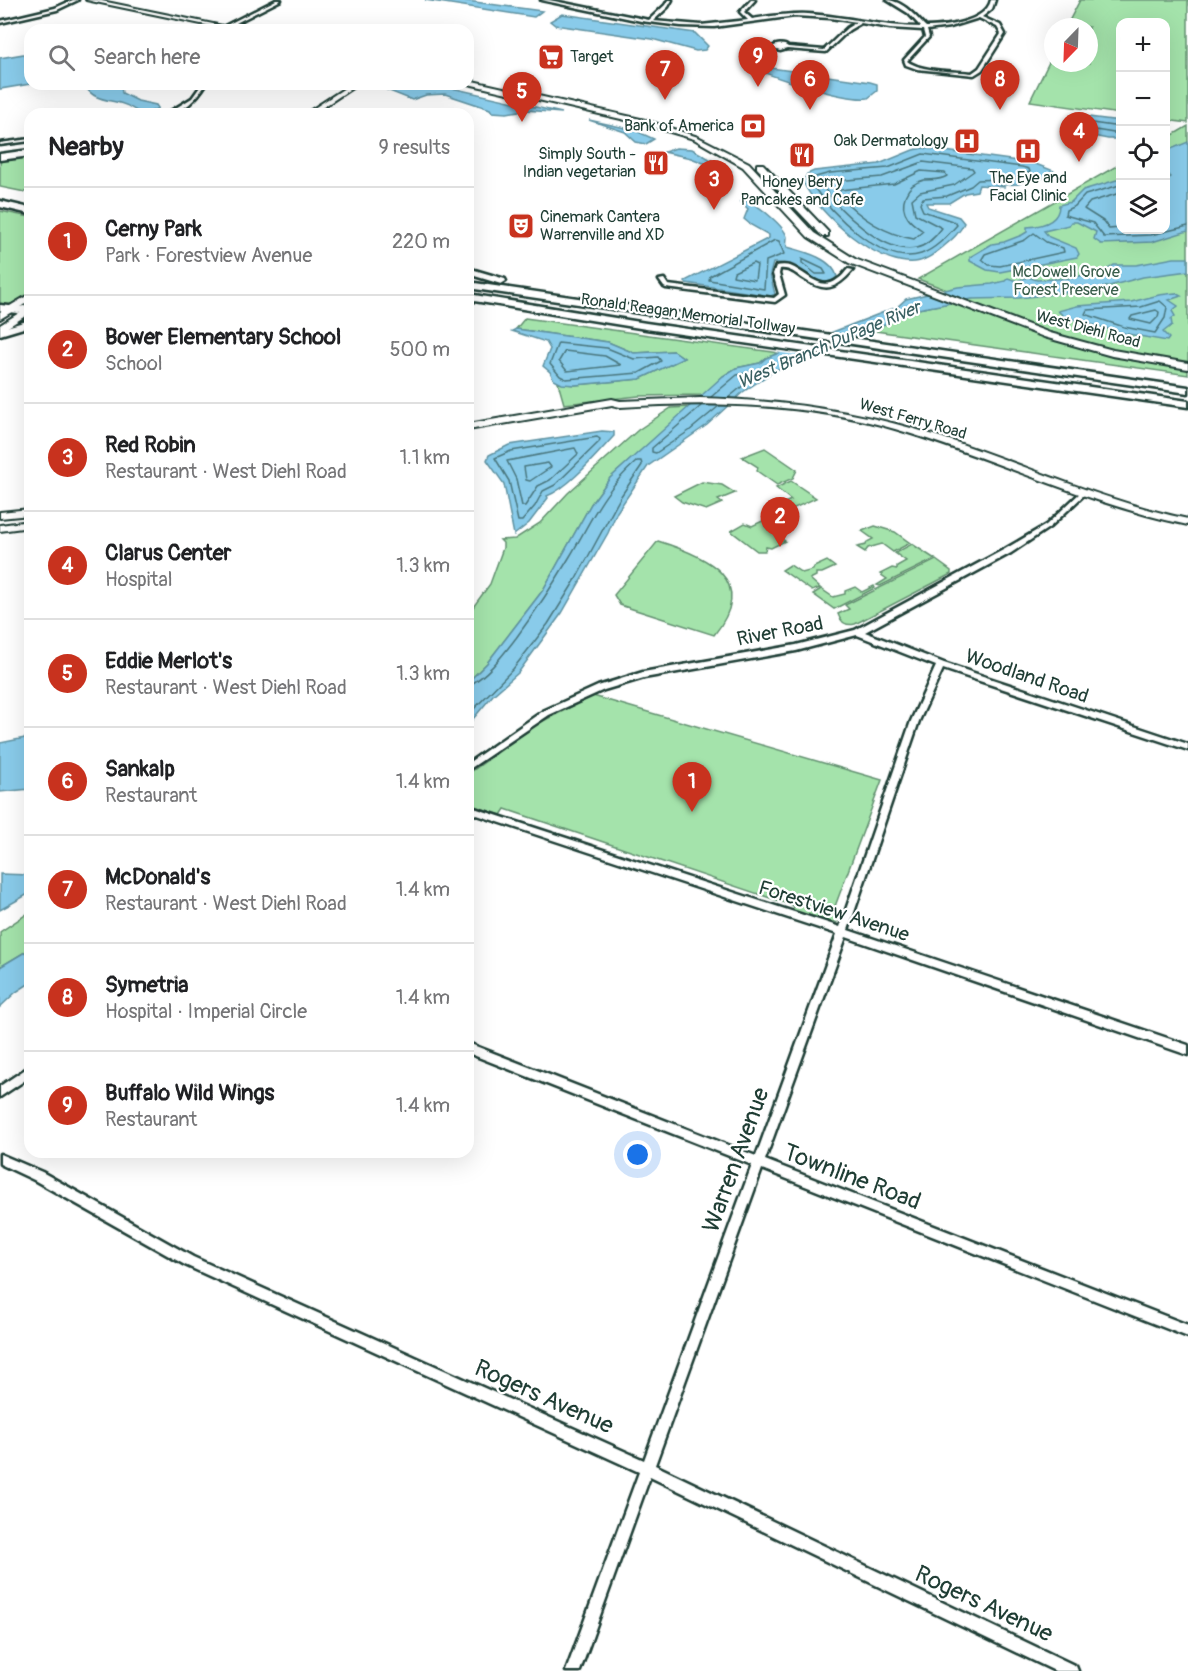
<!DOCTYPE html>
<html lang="en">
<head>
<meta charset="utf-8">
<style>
  :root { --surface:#fff; --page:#f2f2f2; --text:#202124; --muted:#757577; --line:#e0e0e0; --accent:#c8321e }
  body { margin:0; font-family:Pangolin,sans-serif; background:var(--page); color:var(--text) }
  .controls { position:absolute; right:18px; top:18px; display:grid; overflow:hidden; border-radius:12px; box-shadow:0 6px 24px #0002 }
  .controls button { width:54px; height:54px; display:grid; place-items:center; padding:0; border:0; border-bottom:2px solid var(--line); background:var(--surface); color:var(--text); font:30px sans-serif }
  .compass { position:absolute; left:1044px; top:18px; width:54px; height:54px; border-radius:50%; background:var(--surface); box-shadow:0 6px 24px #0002; rotate:203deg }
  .you { position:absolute; left:638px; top:1155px; width:21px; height:21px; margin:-15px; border:4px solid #fff; border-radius:50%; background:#1a73e8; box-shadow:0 0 0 9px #1a73e833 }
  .badge { display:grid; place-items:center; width:39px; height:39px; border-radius:50%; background:var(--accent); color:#fff; font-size:20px; font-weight:700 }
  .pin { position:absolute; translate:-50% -50px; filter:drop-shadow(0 2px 3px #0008) }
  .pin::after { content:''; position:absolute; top:32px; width:21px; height:18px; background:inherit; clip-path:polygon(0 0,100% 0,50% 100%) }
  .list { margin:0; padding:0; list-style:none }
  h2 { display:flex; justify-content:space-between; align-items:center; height:78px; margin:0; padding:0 24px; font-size:26px }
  h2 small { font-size:20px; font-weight:400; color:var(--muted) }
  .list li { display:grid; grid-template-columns:39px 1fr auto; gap:18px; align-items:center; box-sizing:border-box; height:108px; padding:0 24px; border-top:2px solid var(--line) }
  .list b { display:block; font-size:22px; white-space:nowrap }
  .list p { margin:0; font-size:20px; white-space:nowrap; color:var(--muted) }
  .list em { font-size:20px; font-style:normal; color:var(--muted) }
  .icon { flex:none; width:33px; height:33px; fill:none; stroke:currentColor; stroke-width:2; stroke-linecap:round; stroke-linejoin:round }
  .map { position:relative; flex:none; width:1188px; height:1671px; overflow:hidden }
  .search { position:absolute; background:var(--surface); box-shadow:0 6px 24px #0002; left:24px; top:24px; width:450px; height:66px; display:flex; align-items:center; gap:15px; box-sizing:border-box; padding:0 21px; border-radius:18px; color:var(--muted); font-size:22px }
  .panel { position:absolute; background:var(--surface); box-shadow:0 6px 24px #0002; left:24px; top:108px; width:450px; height:1050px; border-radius:18px }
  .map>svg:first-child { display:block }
  .green { fill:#a4e3ab; stroke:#629070; stroke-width:1.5 }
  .water { fill:#89cbea; stroke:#5f92a1; stroke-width:1.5 }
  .pier { fill:#fff }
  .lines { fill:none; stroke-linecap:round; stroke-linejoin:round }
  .shore { stroke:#49767d; stroke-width:1.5 }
  .street-casing { stroke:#1f3d34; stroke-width:5 }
  .secondary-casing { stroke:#1f3d34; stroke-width:4 }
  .highway-casing { stroke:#1f3d34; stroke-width:5 }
  .street { fill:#fff; fill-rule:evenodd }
  .secondary { fill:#fff; fill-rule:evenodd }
  .highway { fill:#fff; fill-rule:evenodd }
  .labels { text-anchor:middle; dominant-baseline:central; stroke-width:4.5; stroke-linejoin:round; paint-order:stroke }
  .far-poi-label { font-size:16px; fill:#1f3d34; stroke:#fff; text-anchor:end }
  .far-park-label { font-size:16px; fill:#3a5e4c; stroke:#fff }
  .far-street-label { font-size:16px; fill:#1f3d34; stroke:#fff }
  .far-water-label { font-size:18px; font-style:italic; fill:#3a6062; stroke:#fff }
  .street-label { font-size:20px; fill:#1f3d34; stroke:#fff }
  .near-street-label { font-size:24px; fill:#1f3d34; stroke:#fff }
</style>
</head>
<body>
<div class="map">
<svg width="1188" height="1671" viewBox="0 0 1188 1671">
  <rect width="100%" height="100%" fill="#fff"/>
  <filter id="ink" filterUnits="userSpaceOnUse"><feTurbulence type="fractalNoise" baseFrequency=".0167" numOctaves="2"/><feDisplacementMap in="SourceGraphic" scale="12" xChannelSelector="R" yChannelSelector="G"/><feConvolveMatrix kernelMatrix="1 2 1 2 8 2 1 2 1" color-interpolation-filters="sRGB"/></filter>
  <g filter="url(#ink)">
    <g class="green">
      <path d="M1080,0H1188V123L1166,120V22H1120V114L1030,101L1053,54V63H1089V27H1066Z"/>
      <path d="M1188,126V375L868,330L890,322L907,311L971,299L918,279L1120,164V230H1166V139Z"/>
      <path d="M30,155V193L0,187V159Z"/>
      <path d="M0,211L30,217V293L11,306L0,304Z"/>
      <path d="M525,318L780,353L766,358L760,363L736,368L723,376L704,395L639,396L564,404L558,383L575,385L640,379L684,358L674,351L634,353L608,342L516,329Z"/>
      <path d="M690,407L610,478L591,504L543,590L487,663L468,682V614L490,584L503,548V543L500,540L515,539L540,523L568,493L638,430L671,408Z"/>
      <path d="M765,448L797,470L793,478L777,485L757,471L758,467L742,457Z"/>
      <path d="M791,481L794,483L816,498L788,511L780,505L791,500L776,488Z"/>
      <path d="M702,482L722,485L735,493L718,500L722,503L706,510L682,502L674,496Z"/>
      <path d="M780,513L785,517L765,526L785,541L771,548L766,547L765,551H757L731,531L745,523L752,526Z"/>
      <path d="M875,526L895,532L910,543L893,552L882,544L868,548L865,552L857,547L866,545L867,542L873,539L862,531Z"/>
      <path d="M658,541C706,556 759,579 714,635L620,605L614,595Z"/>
      <path d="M912,544L935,559L880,586L877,585L887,579L880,574L892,568L897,569V566L906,561L895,553Z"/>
      <path d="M936,560L951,571V574L855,624C846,626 841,623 838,614L849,609L845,605Z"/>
      <path d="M827,561L835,567L822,573H816V576L810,579L820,588L812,591L782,570L790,565L802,573L813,570L814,567Z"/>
      <path d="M874,586L875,588L834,609L813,594L821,589L833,597L845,594V591L855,587L862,592Z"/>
      <path d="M593,696L882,780L834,909L842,912L837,922H825L792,911L794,906L505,809L501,815L468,804V774L537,724Z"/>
      <path d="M30,912V949L0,967V932Z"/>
    </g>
    <g class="water">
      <path d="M425,0H460L542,11L534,17Z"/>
      <path d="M562,14L695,33L708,46L705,50L696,51L652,39L555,25L550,21Z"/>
      <path d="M30,53V84L0,89V58Z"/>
      <path d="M750,65L870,82L877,84V91L868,98C843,101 773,77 748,66Z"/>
      <path d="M86,84H118L121,86L122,93L138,101L156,105L158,108C139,120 137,108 123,104C108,99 94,101 85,86Z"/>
      <path d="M394,84H434L562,113L525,110L507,113L492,112L490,109L445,94L426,95L412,100L387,90Z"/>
      <path d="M1073,115L1120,121V139H1108L1067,131Z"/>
      <path d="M589,120L634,130L654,139L646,144L636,142L625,132Z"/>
      <path d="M1188,142V231L1152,242L1101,244L1094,239L1096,232L1077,222H1071L1069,225L1044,231L1049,237L1076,248L1079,254L1077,257L1000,272L987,270L970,261V257L992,244L1004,242L1022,235L1027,232V227C1044,226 1059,221 1059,205L1071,202L1083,190L1120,179V230H1166V180L1171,177L1166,173V151Z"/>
      <path d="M676,148L692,149L731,171L726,172L691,158L664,152Z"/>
      <path d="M923,148L1033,163L1054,171L1055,176L1024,181L1019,184L999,185L1005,187L979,185L977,191L965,193L949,203H926L928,207L959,217L964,223C960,233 951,240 943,247C935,253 926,261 915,262C876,265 819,215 803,182L807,174L814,171L879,164L913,150Z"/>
      <path d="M745,201C755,201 785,227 787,237C787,240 786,243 787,247C802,251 833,258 837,277C820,291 808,271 793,265C787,262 780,263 773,263L770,274L775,294L771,296L686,283L685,281L769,238V235L751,225L744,219L748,209L741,202Z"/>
      <path d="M1174,258H1188V271L1143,277L1102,288L1062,293L1019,298L972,299L907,311L890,322L805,356L774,371L743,392L707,425L648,466L617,512L608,533L562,613L518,673L493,695L468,725V682L487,663L543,590L591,504L610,478L723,376L736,368L760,363L766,358L897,307L906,299L958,287L992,284L1005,281L1008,278L1017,281L1028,277L1037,280L1072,278L1108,269L1114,265H1136Z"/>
      <path d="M1175,293L1181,296L1169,300L1178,306L1172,311L1175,316L1171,319L1172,325L1163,332L1169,338L1167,341L1122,333L1065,317L1058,311L1077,306L1131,302L1159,295Z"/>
      <path d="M516,329L608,342L634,353L674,351L684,358L640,379L575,385L562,384L554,380L550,372L543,366L550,349L546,342L512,331Z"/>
      <path d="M602,431L614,432V436C597,454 569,488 547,496L548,498L529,523L514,535L504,484L487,460L489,455L509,445Z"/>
      <path d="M30,737V789L0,792V743Z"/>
      <path d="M0,874L30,875V893L0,910Z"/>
      <path d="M30,949V983L16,992L0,1007V967Z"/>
    </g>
    <path class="pier" d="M825,331L860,336L810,357L775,352Z"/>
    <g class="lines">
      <g class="shore">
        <path d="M1120,127L1078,121L1075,124L1077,127L1120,134"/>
        <path d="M923,154L1022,167L1029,169L1030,172L1017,178L978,180L971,186L947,196L923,198L920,204L923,211L955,222L957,225C947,236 936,249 921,254C881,267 830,211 810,182L812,178L830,173L888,168Z"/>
        <path d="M923,162L972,168L974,171L954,185L920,192L912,199L915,214L942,228C936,236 927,246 916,248C884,255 839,210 822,186L824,182L882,177Z"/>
        <path d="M921,171L945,173L947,176C939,181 932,179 924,180C906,184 898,204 908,218C912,224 918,227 923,231L914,239C884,234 858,216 838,194L840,190L894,184Z"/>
        <path d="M1120,185L1085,195L1075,206L1066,210L1065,215L1093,223L1104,237L1151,235L1188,226"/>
        <path d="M1120,193L1090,202L1084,209L1103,221L1109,229L1120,228"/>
        <path d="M1034,233L1046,242L1063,248L1064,252L1000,266L989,265L982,259L985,254L1025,240Z"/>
        <path d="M775,240L779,241L784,254L766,261L764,289L709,280L710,276Z"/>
        <path d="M802,259L823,269L826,274H816L802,263Z"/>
        <path d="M753,263L757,265L755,280L733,276L734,272Z"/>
        <path d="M1160,301L1167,307L1165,318L1155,333L1124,327L1085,314L1087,310L1141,307Z"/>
        <path d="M1156,310L1159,312L1158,317L1151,324L1130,319L1132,316Z"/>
        <path d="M558,343L607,348L634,359L658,357L661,361L639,373L566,379L560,376L550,364Z"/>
        <path d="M565,351L605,356L621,365L567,371L559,361Z"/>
        <path d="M711,397L737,375L757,371L756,375L728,398"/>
        <path d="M701,406L652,448V452L656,453L689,431L719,406"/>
        <path d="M597,437L600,439L599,442L555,485L543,491L535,506L522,521H518L509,481L495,458L511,451Z"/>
        <path d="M575,448L578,454L550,480L538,486L525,506H522L516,479L507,461Z"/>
        <path d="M548,463L551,467L530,481L526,480L524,467Z"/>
        <path d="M468,686C488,675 502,656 516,638C535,612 553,585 569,558C593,518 601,493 637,461H641L642,465L621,496L576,579L548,624L513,669L468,715"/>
      </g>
      <g class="street-casing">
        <g id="street">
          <path d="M73,0H78L57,10L0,23V21L55,8Z"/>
          <path d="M276,0H281L222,30H217Z"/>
          <path d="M541,0H549L649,20L665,5L668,0H672L668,7L653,21L701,25L748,20L740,12L751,0H755L744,12L752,19C771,16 789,13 808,14C846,16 883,27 921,27L908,13L887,0C903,1 915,16 926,27C945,27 986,22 991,0H995L992,9L982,17L1000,25L1005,34L982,70L974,75L917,69L906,65L904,60L925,37L923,30L890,28L861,23L849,30L826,52L787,49L780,51L771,48C775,44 784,43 788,47L824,50L847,28L857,22L830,18L795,16L714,27L681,26L641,21ZM979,18L997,27L1001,34L979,68L972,73C955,71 921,72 907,61L929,37L927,30L950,27Z"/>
          <path d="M202,84H206C198,97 183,114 166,114L192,98Z"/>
          <path d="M30,139V141L0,145V143Z"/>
          <path d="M776,266C781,265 786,265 790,266C806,272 821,293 838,279C842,277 845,272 848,269L853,270C836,290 825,293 802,278C795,273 789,268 780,269L779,274L785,295L775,302L666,288L664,287L659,280L664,279L668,285L774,298L779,294L773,274Z"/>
          <path d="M1083,491L1085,492V494L1050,527L1011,553L865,632L944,663L1188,744V750L943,669L919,721L848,930L1188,1045V1055L846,937L765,1160L1188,1325V1337L762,1169L655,1465L1076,1666L1078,1671H1055L650,1477L580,1671H566L639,1472L185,1265L34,1180L0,1164V1154L42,1172L193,1257L644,1460L752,1165L468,1053V1043L756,1156L837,934L468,812V806L840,927L911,721L936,666L857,635L796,651L644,678L604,690L549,715L468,770V763L543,711L598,686L643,672L796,645L855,630L1005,549L1046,525L1081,492Z"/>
          <path d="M30,1066V1077L0,1097V1086Z"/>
        </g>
      </g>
      <g class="secondary-casing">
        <g id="secondary">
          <path d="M86,0H97L242,30H230Z"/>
          <path d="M232,22L261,28L264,30L230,25Z"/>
          <path d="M468,80L645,120L698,137L749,163L814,233L855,259L1050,333L1113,350L1188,363V369L1112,356L1044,337L849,263L808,237L743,167L694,139L643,124L468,84Z"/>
          <path d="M351,84H358L313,114H305Z"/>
          <path d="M757,164H763L828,232V236H822L757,168Z"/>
          <path d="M30,294V301L0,319V312Z"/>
          <path d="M30,306V313L0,332V325Z"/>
          <path d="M700,398C781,400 860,411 937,436C1022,463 1101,501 1188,519V525C1086,504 994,458 895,429C806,403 712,401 620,407L612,405L468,430V424L612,399L620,401Z"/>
          <path d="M30,509V515L0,518V512Z"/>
          <path d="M30,521V527L0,531V525Z"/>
        </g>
      </g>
      <g class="highway-casing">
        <g id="highway">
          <path d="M30,150V156L0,160V154Z"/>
          <path d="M0,201L30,208V214L0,207Z"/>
          <path d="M468,268L505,279L506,281L501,284L468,274Z"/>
          <path d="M468,282L1188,387V393L468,288Z"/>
          <path d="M468,294L646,323L1188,401V407L646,329L468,300Z"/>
          <path d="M0,305L18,307L30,305V311L18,313L0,311Z"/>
          <path d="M30,320V326L0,335V329Z"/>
        </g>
      </g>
      <use href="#street" class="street"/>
      <use href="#secondary" class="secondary"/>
      <use href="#highway" class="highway"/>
    </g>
  </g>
  <defs>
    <g id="supermarket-square" transform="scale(1.35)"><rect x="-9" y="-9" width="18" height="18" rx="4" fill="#c8321e" stroke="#fff"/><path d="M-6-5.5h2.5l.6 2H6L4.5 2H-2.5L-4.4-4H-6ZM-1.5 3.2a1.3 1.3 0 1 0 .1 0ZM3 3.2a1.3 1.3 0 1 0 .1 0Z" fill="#fff"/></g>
    <g id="bank-square" transform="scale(1.35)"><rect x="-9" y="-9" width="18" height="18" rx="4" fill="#c8321e" stroke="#fff"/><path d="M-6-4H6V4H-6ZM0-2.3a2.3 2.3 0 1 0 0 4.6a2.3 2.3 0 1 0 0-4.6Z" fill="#fff"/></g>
    <g id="hospital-square" transform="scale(1.35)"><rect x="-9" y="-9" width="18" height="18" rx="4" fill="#c8321e" stroke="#fff"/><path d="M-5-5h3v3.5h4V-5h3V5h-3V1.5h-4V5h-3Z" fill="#fff"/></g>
    <g id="restaurant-square" transform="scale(1.35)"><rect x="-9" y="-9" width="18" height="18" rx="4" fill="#c8321e" stroke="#fff"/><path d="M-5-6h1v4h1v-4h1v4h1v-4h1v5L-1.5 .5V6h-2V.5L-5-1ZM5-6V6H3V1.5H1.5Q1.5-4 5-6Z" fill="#fff"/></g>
    <g id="theatre-square" transform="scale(1.35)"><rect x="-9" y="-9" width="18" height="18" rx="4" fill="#c8321e" stroke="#fff"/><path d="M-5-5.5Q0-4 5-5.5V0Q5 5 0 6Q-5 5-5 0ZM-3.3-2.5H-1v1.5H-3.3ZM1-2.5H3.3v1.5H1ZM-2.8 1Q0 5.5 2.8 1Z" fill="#fff"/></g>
  </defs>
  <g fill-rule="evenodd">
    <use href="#supermarket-square" x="551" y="57"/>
    <use href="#bank-square" x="753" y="126"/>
    <use href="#hospital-square" x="967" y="141"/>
    <use href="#hospital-square" x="1028" y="151"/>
    <use href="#restaurant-square" x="802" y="155"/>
    <use href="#restaurant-square" x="656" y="163"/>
    <use href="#theatre-square" x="521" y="226"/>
  </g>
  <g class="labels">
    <g class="far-poi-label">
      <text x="570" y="57" text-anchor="start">Target</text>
      <text x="734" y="126">Bank of America</text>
      <text x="948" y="141">Oak Dermatology</text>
      <text x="636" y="154">Simply South -<tspan x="636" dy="18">Indian vegetarian</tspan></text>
      <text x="1028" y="178" text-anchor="middle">The Eye and<tspan x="1028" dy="18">Facial Clinic</tspan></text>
      <text x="802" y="182" text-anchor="middle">Honey Berry<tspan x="802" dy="18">Pancakes and Cafe</tspan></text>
      <text x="540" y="217" text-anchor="start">Cinemark Cantera<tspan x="540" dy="18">Warrenville and XD</tspan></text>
    </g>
    <g class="far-park-label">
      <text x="1066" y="272">McDowell Grove<tspan x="1066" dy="18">Forest Preserve</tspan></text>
    </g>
    <g class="far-street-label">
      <text transform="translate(688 314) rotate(8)">Ronald Reagan Memorial Tollway</text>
      <text transform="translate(1088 329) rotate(15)">West Diehl Road</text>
      <text transform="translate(913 419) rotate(16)">West Ferry Road</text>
    </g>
    <g class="far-water-label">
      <text transform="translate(829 345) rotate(-23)">West Branch DuPage River</text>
    </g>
    <g class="street-label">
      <text transform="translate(780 631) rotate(-11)">River Road</text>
      <text transform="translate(1027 676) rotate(19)">Woodland Road</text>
      <text transform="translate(834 911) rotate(18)">Forestview Avenue</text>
    </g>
    <g class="near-street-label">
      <text transform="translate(736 1160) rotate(-70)">Warren Avenue</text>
      <text transform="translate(852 1177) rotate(21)">Townline Road</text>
      <text transform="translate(544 1397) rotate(24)">Rogers Avenue</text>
      <text transform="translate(984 1604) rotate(25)">Rogers Avenue</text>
    </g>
  </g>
</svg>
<div class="controls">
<button>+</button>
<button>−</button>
<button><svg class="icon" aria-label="locate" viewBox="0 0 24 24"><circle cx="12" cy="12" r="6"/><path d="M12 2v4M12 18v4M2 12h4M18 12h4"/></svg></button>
<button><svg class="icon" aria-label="layers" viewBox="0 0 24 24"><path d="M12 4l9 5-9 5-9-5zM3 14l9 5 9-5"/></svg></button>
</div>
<svg class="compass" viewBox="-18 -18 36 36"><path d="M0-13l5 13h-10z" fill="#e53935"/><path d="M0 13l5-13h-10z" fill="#757577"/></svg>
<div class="you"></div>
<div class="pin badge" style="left:692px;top:812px">1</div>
<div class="pin badge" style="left:780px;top:547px">2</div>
<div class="pin badge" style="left:714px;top:210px">3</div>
<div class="pin badge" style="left:1079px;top:162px">4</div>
<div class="pin badge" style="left:522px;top:122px">5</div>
<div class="pin badge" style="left:810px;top:110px">6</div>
<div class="pin badge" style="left:665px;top:100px">7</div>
<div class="pin badge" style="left:1000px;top:110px">8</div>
<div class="pin badge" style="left:758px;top:87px">9</div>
<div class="search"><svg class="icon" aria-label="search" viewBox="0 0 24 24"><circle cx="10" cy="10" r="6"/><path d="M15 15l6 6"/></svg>Search here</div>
<section class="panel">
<h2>Nearby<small>9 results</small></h2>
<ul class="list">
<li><span class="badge">1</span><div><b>Cerny Park</b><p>Park · Forestview Avenue</p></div><em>220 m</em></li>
<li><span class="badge">2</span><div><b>Bower Elementary School</b><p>School</p></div><em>500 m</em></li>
<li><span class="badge">3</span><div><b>Red Robin</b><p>Restaurant · West Diehl Road</p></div><em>1.1 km</em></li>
<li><span class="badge">4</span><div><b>Clarus Center</b><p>Hospital</p></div><em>1.3 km</em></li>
<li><span class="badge">5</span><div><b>Eddie Merlot's</b><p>Restaurant · West Diehl Road</p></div><em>1.3 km</em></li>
<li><span class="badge">6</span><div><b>Sankalp</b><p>Restaurant</p></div><em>1.4 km</em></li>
<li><span class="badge">7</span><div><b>McDonald's</b><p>Restaurant · West Diehl Road</p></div><em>1.4 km</em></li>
<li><span class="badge">8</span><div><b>Symetria</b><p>Hospital · Imperial Circle</p></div><em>1.4 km</em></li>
<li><span class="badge">9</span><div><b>Buffalo Wild Wings</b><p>Restaurant</p></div><em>1.4 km</em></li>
</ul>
</section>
</div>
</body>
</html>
